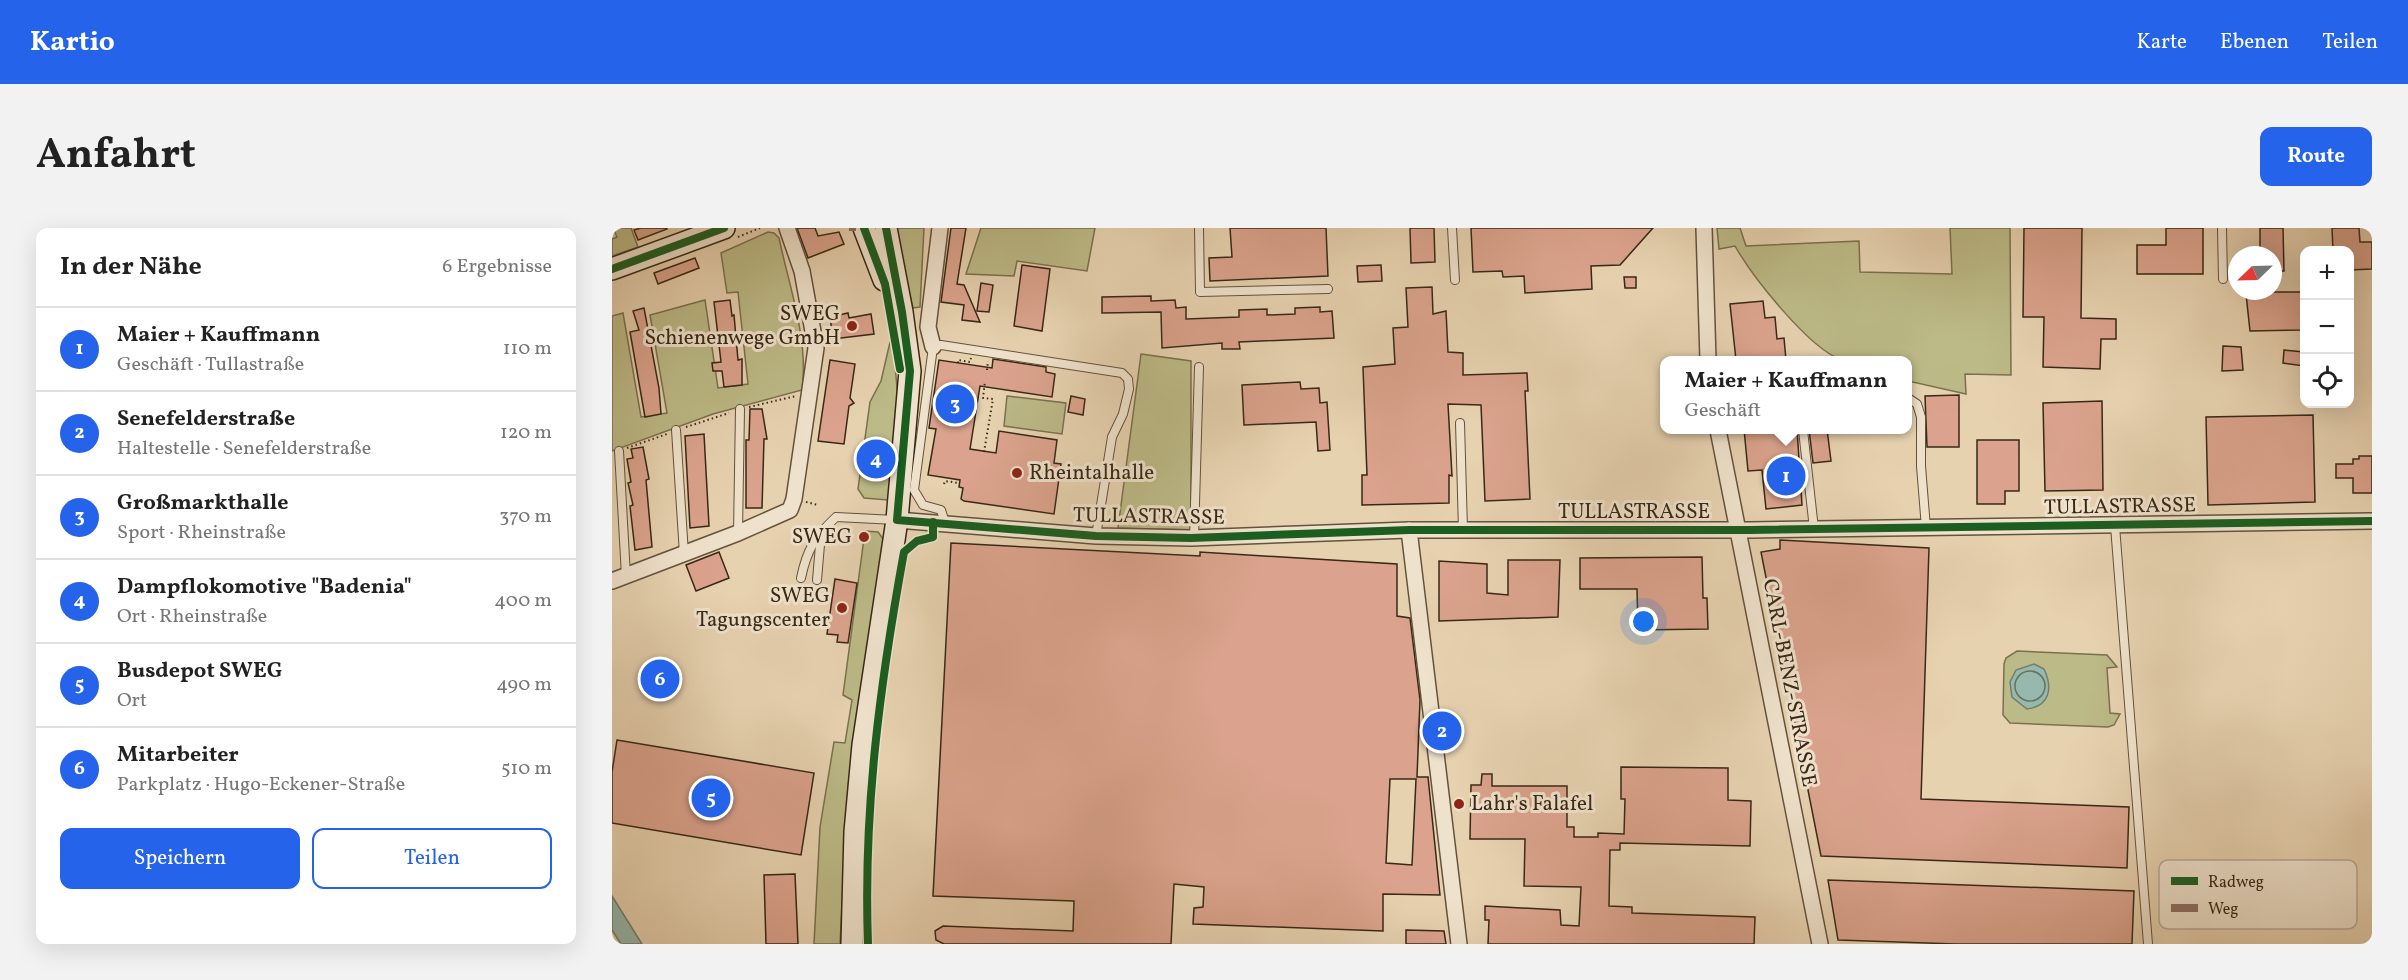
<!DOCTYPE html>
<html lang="de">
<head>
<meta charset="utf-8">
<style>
  :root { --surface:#fff; --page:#f2f2f2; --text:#222; --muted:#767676; --line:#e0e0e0; --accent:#2563eb }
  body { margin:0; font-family:Vollkorn,serif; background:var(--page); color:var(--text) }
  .controls { position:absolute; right:18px; top:18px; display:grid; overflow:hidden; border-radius:12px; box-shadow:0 6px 24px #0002 }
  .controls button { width:54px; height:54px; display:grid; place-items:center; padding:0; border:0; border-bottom:2px solid var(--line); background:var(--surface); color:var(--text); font:30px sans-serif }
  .compass { position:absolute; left:1616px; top:18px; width:54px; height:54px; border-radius:50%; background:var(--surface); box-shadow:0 6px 24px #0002; rotate:247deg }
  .you { position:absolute; left:1032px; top:394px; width:21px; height:21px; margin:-15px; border:4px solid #fff; border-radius:50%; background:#1a73e8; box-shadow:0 0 0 9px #1a73e833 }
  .badge { display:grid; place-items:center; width:39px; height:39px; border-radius:50%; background:var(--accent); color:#fff; font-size:20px; font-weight:700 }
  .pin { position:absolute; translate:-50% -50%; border:3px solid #fff; box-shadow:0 2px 6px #0006 }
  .popup { position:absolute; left:1048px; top:128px; width:252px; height:78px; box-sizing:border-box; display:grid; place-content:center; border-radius:12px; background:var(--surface); filter:drop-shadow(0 2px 4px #0005); font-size:20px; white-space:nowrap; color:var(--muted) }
  .popup b { font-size:22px; color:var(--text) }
  .popup::after { content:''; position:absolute; left:50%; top:100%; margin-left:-12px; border:12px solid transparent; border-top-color:var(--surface) }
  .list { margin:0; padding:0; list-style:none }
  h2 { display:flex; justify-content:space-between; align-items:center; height:78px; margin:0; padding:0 24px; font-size:26px }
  h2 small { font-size:20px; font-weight:400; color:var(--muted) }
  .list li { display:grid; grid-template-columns:39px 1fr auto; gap:18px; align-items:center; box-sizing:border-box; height:84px; padding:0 24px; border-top:2px solid var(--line) }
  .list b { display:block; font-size:22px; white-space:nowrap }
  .list p { margin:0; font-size:20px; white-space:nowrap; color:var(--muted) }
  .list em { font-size:20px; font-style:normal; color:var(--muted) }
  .actions { display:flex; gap:12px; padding:18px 24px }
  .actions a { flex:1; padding:14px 0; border:2px solid var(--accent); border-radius:12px; text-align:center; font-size:21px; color:var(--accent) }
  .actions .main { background:var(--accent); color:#fff }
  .icon { flex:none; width:33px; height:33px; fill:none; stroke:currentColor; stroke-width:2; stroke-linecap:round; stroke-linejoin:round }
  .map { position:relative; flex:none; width:1760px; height:716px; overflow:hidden; border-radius:12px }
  header { display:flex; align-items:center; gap:36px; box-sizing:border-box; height:84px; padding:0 30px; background:var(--accent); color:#fff }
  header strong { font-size:28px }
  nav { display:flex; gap:33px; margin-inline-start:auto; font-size:21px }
  .intro { display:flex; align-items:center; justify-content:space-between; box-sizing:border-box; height:144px; padding:0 36px }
  h1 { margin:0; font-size:42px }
  .button { padding:15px 27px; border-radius:12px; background:var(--accent); color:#fff; font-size:21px; font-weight:700 }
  main { display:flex; gap:36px; padding:0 36px }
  aside { flex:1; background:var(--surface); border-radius:12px; box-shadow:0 6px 24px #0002 }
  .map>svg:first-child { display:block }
  .green { fill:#bcba87; stroke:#7a714e; stroke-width:1.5 }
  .water { fill:#97b8ac; stroke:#717e70; stroke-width:1.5 }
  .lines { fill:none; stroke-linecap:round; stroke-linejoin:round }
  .shore { stroke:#687061; stroke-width:1.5 }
  .building { fill:#dba38d; stroke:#382816; stroke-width:1.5; fill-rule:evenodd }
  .lane-casing { stroke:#64523c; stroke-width:10 }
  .street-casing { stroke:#64523c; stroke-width:18 }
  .secondary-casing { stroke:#382816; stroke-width:24 }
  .path { stroke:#382816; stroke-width:2; stroke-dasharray:1.5 3; stroke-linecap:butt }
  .lane { stroke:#efe2cc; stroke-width:8 }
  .street { stroke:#efe2cc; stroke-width:15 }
  .secondary { stroke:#efe2cc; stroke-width:21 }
  .quiet { stroke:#8d6e63; stroke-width:6; stroke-dasharray:12 6; stroke-linecap:butt }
  .cycleway-casing { stroke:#efe2cc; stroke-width:11 }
  .cycleway { stroke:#1b5e20; stroke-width:8 }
  .poi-dot { fill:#8f2418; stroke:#efe2cc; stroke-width:2 }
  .labels { text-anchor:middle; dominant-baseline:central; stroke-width:6; stroke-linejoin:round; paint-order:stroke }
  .poi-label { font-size:21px; fill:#382816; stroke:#efe2cc; text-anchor:end }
  .street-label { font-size:21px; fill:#382816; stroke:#efe2cc }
  .key { fill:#efe2cc; stroke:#b8aa95; stroke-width:1.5 }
  .key-label { font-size:16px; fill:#382816 }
</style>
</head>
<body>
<header>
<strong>Kartio</strong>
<nav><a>Karte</a><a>Ebenen</a><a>Teilen</a></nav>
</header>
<div class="intro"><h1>Anfahrt</h1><a class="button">Route</a></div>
<main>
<aside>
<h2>In der Nähe<small>6 Ergebnisse</small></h2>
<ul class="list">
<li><span class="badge">1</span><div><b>Maier + Kauffmann</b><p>Geschäft · Tullastraße</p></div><em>110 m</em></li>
<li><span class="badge">2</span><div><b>Senefelderstraße</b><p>Haltestelle · Senefelderstraße</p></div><em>120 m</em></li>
<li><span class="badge">3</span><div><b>Großmarkthalle</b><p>Sport · Rheinstraße</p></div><em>370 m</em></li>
<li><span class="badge">4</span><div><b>Dampflokomotive &quot;Badenia&quot;</b><p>Ort · Rheinstraße</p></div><em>400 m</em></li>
<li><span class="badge">5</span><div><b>Busdepot SWEG</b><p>Ort</p></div><em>490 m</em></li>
<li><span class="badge">6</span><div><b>Mitarbeiter</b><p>Parkplatz · Hugo-Eckener-Straße</p></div><em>510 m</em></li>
</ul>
<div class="actions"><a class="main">Speichern</a><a>Teilen</a></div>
</aside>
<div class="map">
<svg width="1760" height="716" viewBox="0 0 1760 716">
  <rect width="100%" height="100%" fill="#e7d2b0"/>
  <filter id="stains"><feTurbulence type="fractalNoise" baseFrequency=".00333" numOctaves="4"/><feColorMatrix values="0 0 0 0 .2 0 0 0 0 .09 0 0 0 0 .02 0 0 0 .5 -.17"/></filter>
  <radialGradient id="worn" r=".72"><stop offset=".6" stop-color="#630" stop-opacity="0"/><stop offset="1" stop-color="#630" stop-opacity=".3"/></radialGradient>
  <g class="green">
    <path d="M1,0H19L26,19L0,28V11L5,9Z"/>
    <path d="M282,0H312L308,79L301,80Z"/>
    <path d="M369,0H483L475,43L405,33L402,48L354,46Z"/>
    <path d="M1105,0H1128L1134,18L1247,13L1248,44L1340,46L1338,0H1398L1399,147L1353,146L1354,166L1296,153V132C1278,132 1246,137 1230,132C1197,121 1140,48 1123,18L1107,21Z"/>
    <path d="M156,4L162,5L167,10C177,58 197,112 190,162L101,186L0,223V88L11,85L29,189L55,185L38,87L93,72L106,160L136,156L126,64L115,65L109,25Z"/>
    <path d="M281,113L286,172L281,262L276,272L252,270L246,261L258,174L269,153L278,114Z"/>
    <path d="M529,126L579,133V302L506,300Z"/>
    <path d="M395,168L454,175L450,206L392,198Z"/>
    <path d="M253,303L266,304L272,312L236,558L228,716H202L208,599L222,514L233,515L240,472L231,467Z"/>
    <path d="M1405,423L1495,427L1505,439L1495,440L1498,485L1508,486L1502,497L1496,499L1398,495L1391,487L1392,436L1394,430Z"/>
  </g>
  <g class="water">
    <path d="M1422,436L1432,441C1441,460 1438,478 1415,481L1400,469L1398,454L1404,442Z"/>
    <path d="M0,668L30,716H9L0,702Z"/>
  </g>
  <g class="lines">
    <circle class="shore" cx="1418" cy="458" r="15"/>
  </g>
  <g class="building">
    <path d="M29,0H54L55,1L26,12L22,2Z"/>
    <path d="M185,0H203L206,8L227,4L232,16L196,30Z"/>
    <path d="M339,0H354L345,56L352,57L368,94L350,92L352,77L329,74Z"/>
    <path d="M618,0H714L716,48L598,53L597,30L620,29Z"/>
    <path d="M798,0H822L823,34L799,35Z"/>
    <path d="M859,0H1041L1008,37L979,38L980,61L913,65L912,48L891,49L890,43L861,44Z"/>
    <path d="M1412,0H1470L1469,90L1504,91V111H1489L1488,141L1431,139L1432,89H1411Z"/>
    <path d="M1554,0H1591V46H1525V17H1554Z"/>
    <path d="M1648,0H1671L1672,43H1661V27H1648Z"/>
    <path d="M1720,0H1747L1748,14H1760V41L1737,42V22H1721Z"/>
    <path d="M83,30L87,40L46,56L42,45Z"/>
    <path d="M410,37L438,41L430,103L402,98Z"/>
    <path d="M769,37L770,53L746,54L745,38Z"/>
    <path d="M1012,49H1024V60H1013Z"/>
    <path d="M369,55L381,57L377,84L365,83Z"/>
    <path d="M820,59L821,86L834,83L836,124L851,125V147L915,145L916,163H913L918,271L873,273L869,177L836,176L840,248L837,247V275L750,277V247H755L751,139L783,136L781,100L796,99L794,60Z"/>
    <path d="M1637,64H1692V102L1638,103L1634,66Z"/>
    <path d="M539,68V73L563,72L564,80L574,79V91L627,89V82L655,81V87L683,86V80L708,79V84L720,83L722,110L627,114L628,121H610V115L550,120L549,84L490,85V69Z"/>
    <path d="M118,72L120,88L122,87L126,132L130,131V157L112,159L110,143H101L100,135L109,134L102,74Z"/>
    <path d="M1151,73L1153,90L1163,89L1165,111L1172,110L1174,132H1124L1118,76Z"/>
    <path d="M32,80L47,160L49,186L33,189L18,104L27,102L21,83Z"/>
    <path d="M236,85L237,90L259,86L262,106L221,111L218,89Z"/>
    <path d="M1611,118L1629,119L1631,142L1610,143Z"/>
    <path d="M1672,122L1692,124V138L1671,135Z"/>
    <path d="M381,131L434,139V144L443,146L440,169L368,158L358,221L384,225L387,203L445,212L442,235L449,236L442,286L352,273L349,271L351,260L347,259L348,252L316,247L324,201L317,200L327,132L380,140Z"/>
    <path d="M218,132L243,136L238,170L242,175L237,178L232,216L206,213Z"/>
    <path d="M688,154L689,161L707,160L708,175L715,174L718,222L706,223L704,194L632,197L630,157Z"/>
    <path d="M1347,167V219H1315L1313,168Z"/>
    <path d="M459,168L473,171L471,187L456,184Z"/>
    <path d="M1490,173L1491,262L1433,263L1431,175Z"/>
    <path d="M138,181H150L155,211H152L150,280H134V212H137Z"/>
    <path d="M1701,187L1703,274L1596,277L1594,189Z"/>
    <path d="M1132,201H1185L1190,277L1154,281L1150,242L1136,243Z"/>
    <path d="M1197,201H1215L1219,233L1201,235Z"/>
    <path d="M92,206L97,298L78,300L73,208Z"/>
    <path d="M1365,212H1407V263H1393V276H1365Z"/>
    <path d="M31,219L37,251L34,252L40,319L23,322L18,278L21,277L16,255L19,254L15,231L21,230L19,221Z"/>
    <path d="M1747,228H1760V265H1741V250H1724V236H1741V231H1747Z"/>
    <path d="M1168,312L1317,320L1309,571L1517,579L1515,640L1209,628L1149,324L1168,321Z"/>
    <path d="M339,315L588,328V324L785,336V388L798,390L808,472L805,549H816L828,667L771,666V703L581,696L582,680L591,679L592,659L562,656L559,716H332L324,712L323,703L331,698L461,703L462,673L321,668ZM778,551H804L800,637L774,635Z"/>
    <path d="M107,324L117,350L84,363L74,337Z"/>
    <path d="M1090,329L1091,370H1095L1096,401L1026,402L1025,361H968V330Z"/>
    <path d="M896,332H948L946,389L827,393V333L875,336V365L896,367Z"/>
    <path d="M223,351L245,355L236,415L225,414L226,407L215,406Z"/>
    <path d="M5,512L202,545L189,627L0,595V544Z"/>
    <path d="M1009,539L1116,540V572L1139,573L1138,618L1008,615V622H998L997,678L1020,679V685L1143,689L1142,716H876L877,692H873V678L948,682L949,697L967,698L969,659L912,658L913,611H858L859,557H869L870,546H880V558H955V599H962V609H986V605L1012,606L1013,571H1009Z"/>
    <path d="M183,646L186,716H154L152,647Z"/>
    <path d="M1216,652L1522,663L1520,716H1344L1226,712Z"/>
    <path d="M794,702L832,703L834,716H794Z"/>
  </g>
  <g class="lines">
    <g class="lane-casing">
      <g id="lane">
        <path d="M587,0L588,64L716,61"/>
        <path d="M840,0L843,52"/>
        <path d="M1610,0L1611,51"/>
        <path d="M1296,170L1305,176L1309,189V238L1314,300"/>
        <path d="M848,195L851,302"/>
        <path d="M64,202L72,326"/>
        <path d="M1191,202L1202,301"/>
        <path d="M7,223L14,348"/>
        <path d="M333,295L329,282L311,277L302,262L321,119L329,117L510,145L516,151L517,161L511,186L500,209L484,308"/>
        <path d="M1503,298L1536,716"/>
        <path d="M126,305L128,181"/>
        <path d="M582,310L587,139"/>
        <path d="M189,350C195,321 203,309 224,289L284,292"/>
        <path d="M205,352L209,305"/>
      </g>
    </g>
    <g class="street-casing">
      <g id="street">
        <path d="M1092,0L1096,132"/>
        <path d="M321,119L316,99L328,0"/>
        <path d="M1106,202L1208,716"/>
        <path d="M285,292L484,308L579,310L797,302H1138L1760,293"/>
        <path d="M797,302L847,716"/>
        <path d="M0,353L126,305L178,282L182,271L204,120L190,43L175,0"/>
      </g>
    </g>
    <g class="secondary-casing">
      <g id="secondary">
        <path d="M252,0L272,52"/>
        <path d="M0,41L112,0"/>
        <path d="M240,716L243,604L251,517L285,292L298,143L290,84L274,0"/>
      </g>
    </g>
    <g class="path">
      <path d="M126,9L148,0"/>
      <path d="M346,135V132L358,134L359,130"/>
      <path d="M375,142L376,133"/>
      <path d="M137,179L184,168"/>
      <path d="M74,199L117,185"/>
      <path d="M15,220L55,206"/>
      <path d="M372,224L381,171L371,170L373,153"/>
      <path d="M332,256L333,253L347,255"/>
      <path d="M194,274L206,277"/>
    </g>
    <use href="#lane" class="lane"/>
    <use href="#street" class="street"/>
    <use href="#secondary" class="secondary"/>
    <path class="quiet" d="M237,0H244"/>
    <g class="cycleway-casing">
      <g id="cycleway">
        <path d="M252,0L273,56L288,141"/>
        <path d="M274,0L290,84L298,143L285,292L484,308L579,310L797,302H1138L1760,293"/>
        <path d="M0,41L112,0"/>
        <path d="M256,716C251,582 268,456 292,324L305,313L321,309V294"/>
      </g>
    </g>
    <use href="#cycleway" class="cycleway"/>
  </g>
  <g class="poi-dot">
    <circle cx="240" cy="98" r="6"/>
    <circle cx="405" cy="245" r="6"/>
    <circle cx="252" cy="309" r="6"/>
    <circle cx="230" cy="380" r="6"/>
    <circle cx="847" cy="576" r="6"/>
  </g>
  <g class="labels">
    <g class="poi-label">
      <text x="228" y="86">SWEG<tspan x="228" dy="24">Schienenwege GmbH</tspan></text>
      <text x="417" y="245" text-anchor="start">Rheintalhalle</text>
      <text x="240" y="309">SWEG</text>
      <text x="218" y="368">SWEG<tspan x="218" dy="24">Tagungscenter</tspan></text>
      <text x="859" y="576" text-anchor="start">Lahr's Falafel</text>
    </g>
    <g class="street-label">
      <text transform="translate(1508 279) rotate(-1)">TULLASTRASSE</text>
      <text x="1022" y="284">TULLASTRASSE</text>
      <text transform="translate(537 289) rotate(1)">TULLASTRASSE</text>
      <text transform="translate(1177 455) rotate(79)">CARL-BENZ-STRASSE</text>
    </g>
  </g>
  <rect x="1547" y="632" width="198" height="69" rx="9" class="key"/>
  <rect x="1559" y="649" width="27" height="8" fill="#1b5e20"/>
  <rect x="1559" y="676" width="27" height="8" fill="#8d6e63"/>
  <g class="key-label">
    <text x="1596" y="659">Radweg</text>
    <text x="1596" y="686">Weg</text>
  </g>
  <rect width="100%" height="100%" filter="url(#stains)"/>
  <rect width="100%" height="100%" fill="url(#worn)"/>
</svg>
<div class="controls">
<button>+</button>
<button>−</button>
<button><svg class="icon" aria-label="locate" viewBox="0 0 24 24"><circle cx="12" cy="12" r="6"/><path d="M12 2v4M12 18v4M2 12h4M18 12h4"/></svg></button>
</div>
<svg class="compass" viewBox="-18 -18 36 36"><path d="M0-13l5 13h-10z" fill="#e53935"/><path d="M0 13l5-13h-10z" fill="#767676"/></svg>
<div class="you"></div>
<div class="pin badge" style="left:1174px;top:248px">1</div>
<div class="popup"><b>Maier + Kauffmann</b>Geschäft</div>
<div class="pin badge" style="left:830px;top:503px">2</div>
<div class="pin badge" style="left:343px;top:176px">3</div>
<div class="pin badge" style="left:264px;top:231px">4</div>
<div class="pin badge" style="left:99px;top:570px">5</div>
<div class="pin badge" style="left:48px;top:451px">6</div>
</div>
</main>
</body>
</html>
